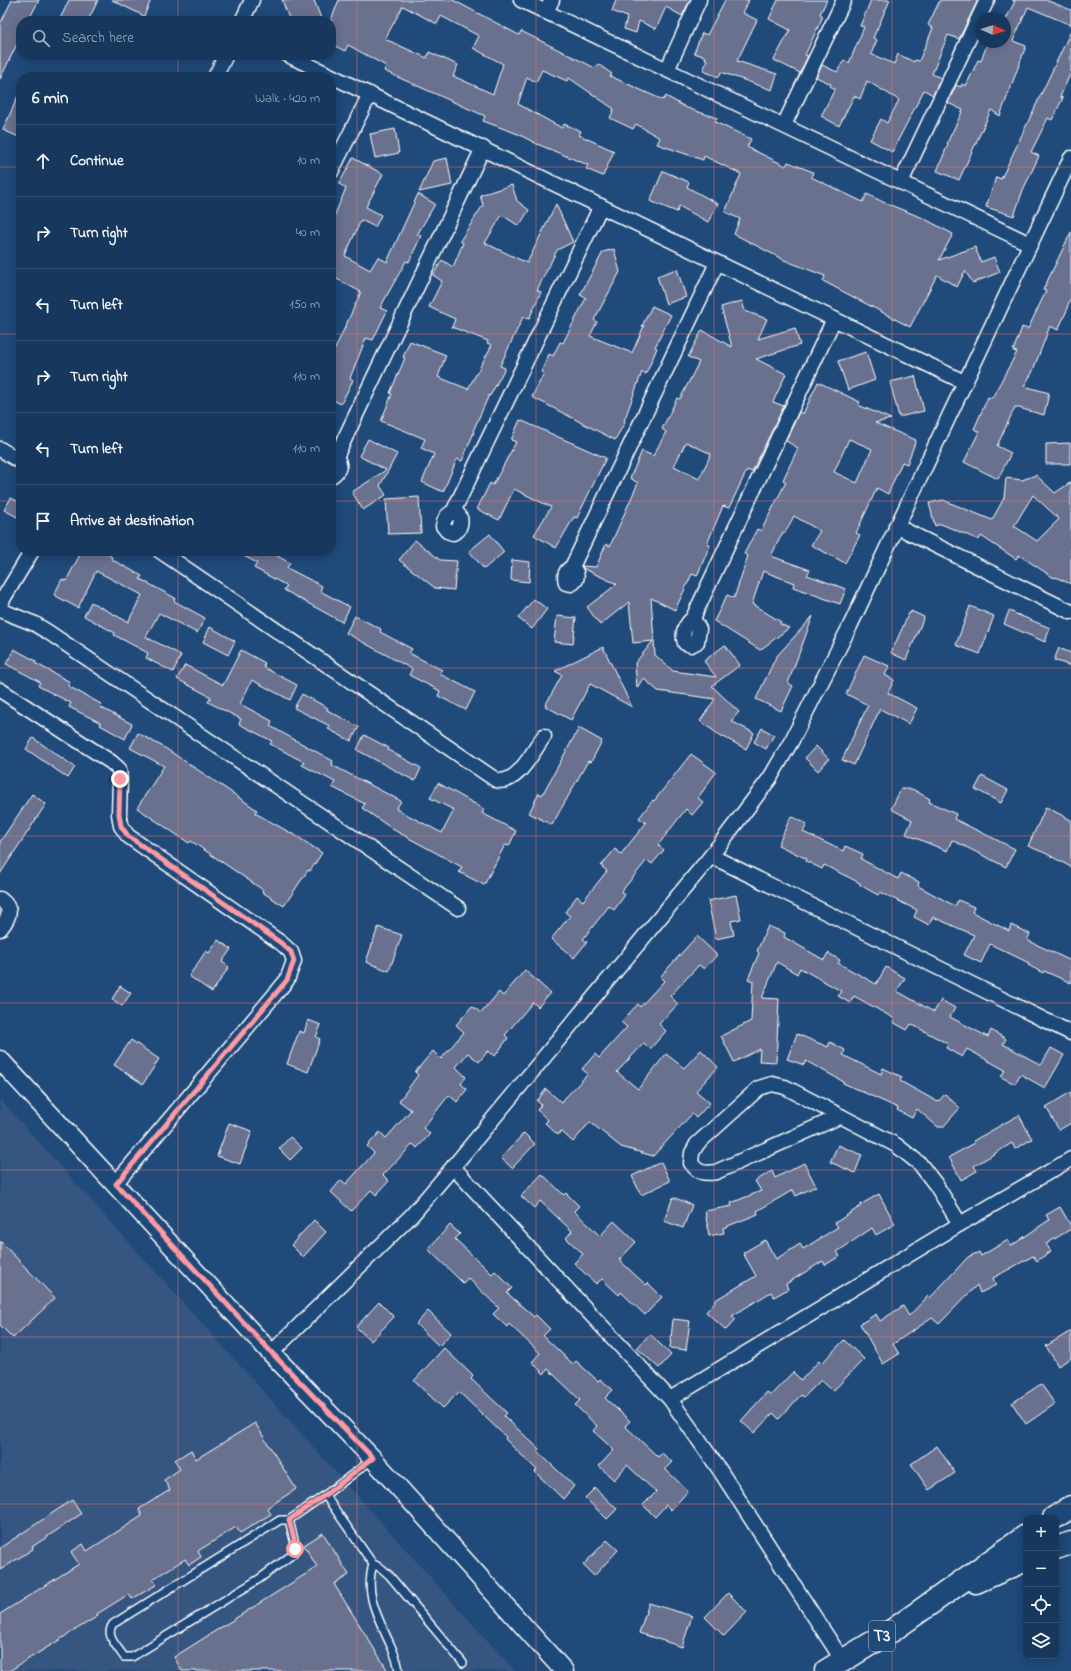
<!DOCTYPE html>
<html lang="en">
<head>
<meta charset="utf-8">
<style>
  :root { --surface:#17385c; --page:#203f62; --text:#f1f3f6; --muted:#9eacbb; --line:#365272 }
  body { margin:0; font-family:"Indie Flower",sans-serif; background:var(--page); color:var(--text) }
  .controls { position:absolute; right:12px; bottom:12px; display:grid; overflow:hidden; border-radius:8px; box-shadow:0 2px 10px #0003 }
  .controls button { width:36px; height:36px; display:grid; place-items:center; padding:0; border:0; border-bottom:1px solid var(--line); background:var(--surface); color:var(--text); font:20px sans-serif }
  .compass { position:absolute; left:975px; top:12px; width:36px; height:36px; border-radius:50%; background:var(--surface); box-shadow:0 2px 10px #0003; rotate:93deg }
  .stop { position:absolute; width:12px; height:12px; margin:-9px; border:3px solid #ff9aa2; border-radius:50%; background:#fff }
  .stop.end { background:#ff9aa2; border-color:#fff; box-shadow:0 1px 4px #0008 }
  .list { margin:0; padding:0; list-style:none }
  h2 { display:flex; justify-content:space-between; align-items:center; height:52px; margin:0; padding:0 16px; font-size:17px }
  h2 small { font-size:13px; font-weight:400; color:var(--muted) }
  .list li { display:grid; grid-template-columns:26px 1fr auto; gap:12px; align-items:center; box-sizing:border-box; height:72px; padding:0 16px; border-top:1px solid var(--line) }
  .list b { display:block; font-size:15px; white-space:nowrap }
  .list em { font-size:13px; font-style:normal; color:var(--muted) }
  .icon { flex:none; width:22px; height:22px; fill:none; stroke:currentColor; stroke-width:2; stroke-linecap:round; stroke-linejoin:round }
  .map { position:relative; flex:none; width:1071px; height:1671px; overflow:hidden }
  .search { position:absolute; background:var(--surface); box-shadow:0 2px 10px #0003; left:16px; top:16px; width:320px; height:44px; display:flex; align-items:center; gap:10px; box-sizing:border-box; padding:0 14px; border-radius:16px; color:var(--muted); font-size:15px }
  .panel { position:absolute; background:var(--surface); box-shadow:0 2px 10px #0003; left:16px; top:72px; width:320px; height:484px; border-radius:16px }
  .map>svg:first-child { display:block }
  .built { fill:#365680 }
  .building { fill:#6a718f; stroke:#fff; fill-rule:evenodd }
  .lines { fill:none; stroke-linecap:round; stroke-linejoin:round }
  .service-casing { stroke:#fff; stroke-width:10 }
  .minor-casing { stroke:#fff; stroke-width:17 }
  .tertiary-casing { stroke:#fff; stroke-width:21 }
  .trunk-casing { stroke:#fff; stroke-width:25 }
  .service { stroke:#1f4a7a; stroke-width:7 }
  .minor { stroke:#1f4a7a; stroke-width:14 }
  .tertiary { stroke:#1f4a7a; stroke-width:18 }
  .trunk { stroke:#1f4a7a; stroke-width:22 }
  .route { stroke:#ff9aa2; stroke-width:5 }
  .grid { fill:none; stroke:#e47373; stroke-width:1; stroke-opacity:0.55 }
  .labels { text-anchor:middle; dominant-baseline:central; stroke-width:3; stroke-linejoin:round; paint-order:stroke }
  .shield { fill:#1f4a7a; stroke:#bcc9d7; stroke-width:1 }
  .shield-label { font-size:17px; font-weight:bold; fill:#fff }
</style>
</head>
<body>
<div class="map">
<svg width="1071" height="1671" viewBox="0 0 1071 1671">
  <rect width="100%" height="100%" fill="#1f4a7a"/>
  <filter id="ink" filterUnits="userSpaceOnUse"><feTurbulence type="fractalNoise" baseFrequency=".025" numOctaves="2"/><feDisplacementMap in="SourceGraphic" scale="8" xChannelSelector="R" yChannelSelector="G"/><feConvolveMatrix kernelMatrix="1 2 1 2 8 2 1 2 1" color-interpolation-filters="sRGB"/></filter>
  <g filter="url(#ink)">
    <path class="built" d="M0,1099L515,1671H0Z"/>
    <g class="building">
      <path d="M12,0H39L28,21H21V36L0,79V24Z"/>
      <path d="M69,0H98L88,21H59Z"/>
      <path d="M112,0H151L144,16Z"/>
      <path d="M282,0H314L322,21H290Z"/>
      <path d="M339,0H453L519,35L521,31L595,68L598,64L612,74L610,76L663,100L666,96L687,108L717,118L715,122L751,139L747,147L786,166L788,162L813,172L811,177L863,202L867,194L885,203L923,218L953,234L939,260L975,247L981,262L994,257L1000,272L973,283L965,271L957,287L937,275L910,327L823,281L825,276L784,260L734,234L740,219L725,212L741,174L704,156L703,160L657,144L660,138L636,124L633,129L610,118L614,109L569,78L567,81L542,70L536,82L527,77L518,104L562,128L564,124L581,131L579,135L614,151L603,176L586,169L588,165L537,144L518,134L483,121L485,116L384,71L386,66L348,45L345,51L331,44V20ZM403,6L437,24L441,16L479,36L473,48L503,64L493,94L453,76L458,65L429,52L427,58L385,39Z"/>
      <path d="M616,0H690L682,16L666,7L656,29L639,21L636,33L624,29L627,17L612,11Z"/>
      <path d="M725,0H749L743,13L757,20L737,61L777,74L772,90L721,72L719,77L703,71L707,60L705,59L706,57L694,53L702,33L707,35Z"/>
      <path d="M778,0H827L820,14L823,16L805,55L808,56L800,73L774,60L790,30L769,19Z"/>
      <path d="M871,0H890L873,38L877,40L871,54L894,64L898,54L914,62L915,60L919,61L933,28L928,25L940,0H978L959,39L948,35L932,74L941,78L933,95L924,90L892,152L870,140L881,119L887,123L899,100L867,81L860,99L854,96L839,126L821,116L835,89L830,86L831,84L816,77L822,65L837,72L844,60L849,63L864,27L860,26Z"/>
      <path d="M1012,0H1046L1071,10V25L1028,7L1013,41L1026,46L1000,116L991,110L959,180L937,171L948,144L947,143L963,110L948,103L956,85L961,87L962,84L966,86L978,60L981,61L988,42H1005V21L1015,1Z"/>
      <path d="M1071,31V72L1060,97L1063,98L1052,120L1048,118L1031,152L1039,156L1023,190L1014,216L986,207L996,177L1001,179Z"/>
      <path d="M21,89V138L3,130Z"/>
      <path d="M395,129L399,153L375,158L370,134Z"/>
      <path d="M353,158L383,174L366,207L381,215L375,227L361,220L345,256L370,270L378,257L387,262L418,194L435,204L417,235L421,236L409,262L406,261L380,308L387,311L373,340L366,338L350,378L353,380L341,404L331,399V347L335,349L361,292L335,278L331,288V224L346,188L339,184Z"/>
      <path d="M447,158L452,185L419,192L433,161Z"/>
      <path d="M663,171L689,182L687,187L718,204L708,222L679,206L677,212L650,201Z"/>
      <path d="M512,185L517,201L529,210L519,226L502,215L485,243L527,263L556,204L573,242L557,250L537,290L541,292L529,319L523,317L500,366L505,368L490,396L489,395L473,431L474,432L462,461L457,459L443,492L422,482L434,454L421,448L425,439L381,421L392,394L390,393L405,358L403,357L410,341L446,355L438,377L468,389L492,345L487,343L488,341L452,327L455,319L429,307L442,281L433,275L442,260L453,267L463,243L460,241L483,205L480,195Z"/>
      <path d="M1071,232V298L1067,307L1068,308L1058,330L1050,326L1032,373L1024,386L1049,393L1044,415L1015,407L997,446L1011,453L998,479L964,462L979,432L974,429L988,397L992,398L1017,352L1013,351L1022,327L1028,329L1046,291L1043,290Z"/>
      <path d="M614,249L620,272L594,320L597,322L590,336L632,353L644,326H642L652,306L671,315L655,347L657,348L646,374L642,372L624,421L625,422L615,440L532,397L544,373L541,372L549,354L553,356L560,342L563,343L586,298L580,295L603,252Z"/>
      <path d="M677,269L686,297L666,304L657,276Z"/>
      <path d="M742,301L745,311L767,319L758,339L795,328L800,345L756,359L786,374L773,402L784,406L752,472L747,470L729,508L723,506L707,544L710,545L697,576L692,574L675,610L651,598L655,655L673,671L716,677L704,661L725,645L740,665L712,686L739,712L731,721L754,733L746,749L718,734L700,721L715,699L658,691L643,678L637,688L635,663L653,641L633,643L629,602L600,625L587,607L617,584L584,569L582,566L596,567L606,544L610,546L638,483L630,478L642,451L653,456L666,432L662,429L677,398L680,399L699,362L688,357L702,330L732,347L721,307ZM686,442L711,454L699,479L674,466Z"/>
      <path d="M866,352L875,380L848,390L838,361Z"/>
      <path d="M915,376L924,411L899,417L890,382Z"/>
      <path d="M818,382L860,402L858,405L891,419L875,423L916,440L907,464L902,462L888,494L877,488L856,533L860,535L845,563L811,545L820,531L794,516L785,533L783,532L771,556L810,570L807,575L846,589L840,604L793,587L794,583L763,571L752,604L781,622L780,624L789,628L760,650L714,621L727,595L734,598L748,556L744,554L757,529L761,531L786,482L783,480L798,448L786,441L799,412L803,414ZM849,439L872,449L857,483L834,472Z"/>
      <path d="M520,420L606,458L577,518L574,517L556,548L534,535L551,507L514,489L499,520L477,509L490,483L493,485L516,442L511,440Z"/>
      <path d="M368,439L397,454L380,486L386,495L363,510L352,492L386,470L359,456Z"/>
      <path d="M1070,443V464H1046V444Z"/>
      <path d="M1036,475L1055,493L1071,482V584L1055,577L1054,578L1019,555L1016,559L981,536L979,540L941,524L935,526L929,503L943,500L992,520L1004,498L1006,478L1022,480ZM1033,495L1059,519L1037,541L1014,526Z"/>
      <path d="M419,497L421,533L388,534L386,499Z"/>
      <path d="M11,498L21,503V519L4,510Z"/>
      <path d="M490,534L504,552L484,569L469,551Z"/>
      <path d="M415,540L440,560L457,561L454,590L435,588L399,560Z"/>
      <path d="M82,551H101L112,557L111,559L142,576L140,579L175,598L174,601L205,618L197,633L159,613L146,637L181,655L173,672L146,658L148,653L114,635L115,633L84,616L91,602L128,622L142,595L96,571L78,608L54,595L62,579L66,581Z"/>
      <path d="M234,551H268L290,563L287,568L322,586L320,591L350,607L342,622L284,590L287,586L254,568L257,563Z"/>
      <path d="M512,560L530,562L529,582L511,580Z"/>
      <path d="M534,599L547,609L532,629L518,618Z"/>
      <path d="M970,606L994,616L980,654L956,645Z"/>
      <path d="M911,611L924,617L906,660L891,653L909,613H911Z"/>
      <path d="M1009,611L1050,628L1045,642L1004,624Z"/>
      <path d="M355,616L381,629L380,632L412,649L409,653L442,670L440,674L475,692L466,710L438,696L440,691L409,675L412,669L346,633Z"/>
      <path d="M557,616L576,618L573,644L554,642Z"/>
      <path d="M813,616L788,683L793,686L781,711L756,699L776,657Z"/>
      <path d="M210,627L235,641L228,655L203,642Z"/>
      <path d="M603,647L632,707L590,684L571,720L545,706L562,675L555,671Z"/>
      <path d="M1059,648L1071,653V666L1054,660Z"/>
      <path d="M14,649L36,661L35,663L70,682L68,686L101,704L100,707L132,724L125,739L100,725L101,723L69,707L71,703L38,686L40,682L6,664Z"/>
      <path d="M241,650L265,663L263,667L297,685L290,700L252,680L240,704L272,721L270,726L333,761L332,765L401,801L396,809L442,833L454,810L430,798L438,783L484,809L482,813L516,831L509,846L505,845L484,885L459,872L462,867L394,830L362,808L365,804L332,787L335,782L302,765L304,762L270,744L272,741L239,724L241,719L208,702L211,697L177,679L185,665L223,685Z"/>
      <path d="M864,655L889,666L885,675L894,680L888,693L917,708L909,724L880,709L854,765L842,760L868,705L846,694Z"/>
      <path d="M302,694L328,708L327,710L359,727L351,741L328,729L330,726L294,708Z"/>
      <path d="M579,728L602,741L591,762L588,761L552,825L529,813L539,793L542,795Z"/>
      <path d="M762,728L774,735L766,749L754,742Z"/>
      <path d="M138,733L165,748L225,788L257,810L255,813L298,837L322,853L310,871L308,870L284,906L262,892L263,890L222,862L191,841L189,843L137,808L164,766L130,748Z"/>
      <path d="M364,735L389,748L388,750L421,768L415,781L357,750Z"/>
      <path d="M33,738L75,767L68,778L26,749Z"/>
      <path d="M816,746L829,759L818,771L805,758Z"/>
      <path d="M691,754L716,772L698,798L703,802L692,815L686,809L658,845L664,850L652,864L647,860L621,892L625,895L614,910L609,906L583,939L587,942L574,958L551,939L570,916L565,912L577,896L583,901L607,871L601,866L615,849L621,854L646,823L639,818L653,800L654,801Z"/>
      <path d="M982,776L1008,790L1001,803L975,789Z"/>
      <path d="M901,789H912L930,799L929,802L956,814L954,819L1015,849L1006,867L952,840L947,851L906,834L912,820L891,809Z"/>
      <path d="M32,794L46,804L0,874V842Z"/>
      <path d="M1046,807L1071,820V867L1045,853L1028,846Z"/>
      <path d="M791,816L807,824L803,832L843,851L845,846L863,854L861,859L898,879L901,873L919,882L918,886L955,906L958,900L974,907L972,912L1009,931L1011,925L1030,934L1027,940L1071,961V983L1044,971L1043,973L1028,965L1029,963L990,944L981,963L964,955L974,935L933,917L929,925L914,917L917,910L880,892L878,895L860,885V883L824,865L822,869L806,861L807,859L778,845Z"/>
      <path d="M736,895L741,919L731,921L734,935L716,939L708,901Z"/>
      <path d="M768,926L785,933L784,937L824,960L828,953L840,960L838,963L876,984L886,967L905,978L897,991L934,1012L941,1000L955,1008L950,1017L988,1037L991,1030L1006,1039L1003,1044L1041,1065L1051,1048L1064,1055L1045,1088L1020,1074L1015,1084L1001,1077L1005,1070L967,1049L962,1057L946,1048L948,1044L911,1024L907,1030L893,1022L895,1019L854,996L850,1003L838,996L841,991L800,968L797,974L777,962L762,998L779,999L776,1062L759,1061L760,1049L734,1062L721,1036L751,1021L753,981L748,979L759,953L757,951Z"/>
      <path d="M378,927L402,935L389,971L366,962Z"/>
      <path d="M697,936L717,955L704,969L699,965L670,996L678,1004L659,1024L666,1031L650,1049L644,1043L617,1072L638,1089L666,1054L684,1068L701,1050L718,1067L696,1091L710,1103L696,1118L692,1114L653,1156L621,1147L590,1122L573,1142L561,1131L558,1135L545,1123L548,1120L537,1110L541,1105L537,1101L546,1089L561,1102L588,1074L582,1069L595,1054L599,1058L627,1027L621,1022L638,1004L640,1007L664,981L660,977Z"/>
      <path d="M218,940L231,949L222,962L229,967L212,992L189,976L206,951L209,953Z"/>
      <path d="M525,970L550,993L538,1007L533,1002L505,1035L508,1038L495,1056L488,1051L479,1062L468,1053L456,1067L466,1077L461,1084L467,1089L457,1102L449,1095L423,1128L430,1134L417,1148L413,1144L383,1175L389,1181L376,1195L371,1190L351,1211L331,1192L341,1180L346,1184L374,1153L367,1146L380,1132L386,1138L411,1110L399,1101L418,1075L415,1072L433,1051L441,1059L464,1032L456,1025L472,1006L481,1013L499,992L503,996Z"/>
      <path d="M120,986L131,993L122,1006L112,999Z"/>
      <path d="M308,1020L321,1025L316,1037L320,1039L308,1072L287,1064L299,1031L304,1033Z"/>
      <path d="M797,1034L828,1047L830,1042L845,1050L843,1055L881,1074L883,1068L902,1077L900,1081L938,1102L945,1094L960,1108L943,1127H938L917,1109L912,1118L897,1110L898,1108L843,1083L844,1082L806,1061L804,1065L787,1059Z"/>
      <path d="M131,1040L159,1059L143,1084L114,1065Z"/>
      <path d="M1071,1092V1123L1059,1130L1046,1107Z"/>
      <path d="M1019,1115L1032,1139L1015,1149L1012,1143L974,1166L977,1171L961,1180L949,1157L975,1143L973,1141Z"/>
      <path d="M229,1123L252,1131L240,1164L217,1156Z"/>
      <path d="M524,1133L535,1144L512,1168L501,1158Z"/>
      <path d="M290,1137L302,1148L290,1160L279,1149Z"/>
      <path d="M838,1145L862,1155L855,1173L830,1162Z"/>
      <path d="M661,1162L670,1181L641,1195L632,1176Z"/>
      <path d="M804,1163L816,1186L796,1196L793,1190L757,1211L758,1214L723,1228L724,1233L709,1236L705,1211L732,1206L731,1203L761,1191L755,1181L772,1171L775,1178Z"/>
      <path d="M542,1174L564,1195L566,1193L579,1206L574,1211L600,1236L614,1221L636,1242L619,1260L646,1285L648,1283L662,1297L645,1315L621,1292L619,1295L602,1279L596,1284L574,1263L583,1254L566,1238L572,1231L540,1201L534,1208L521,1196Z"/>
      <path d="M879,1194L895,1224L876,1235L872,1228L837,1252L840,1256L825,1265L823,1261L786,1284L788,1289L774,1297L771,1292L732,1316L736,1319L726,1330L706,1312L717,1299L756,1276L743,1253L765,1240L776,1259L800,1244L803,1249L838,1227L835,1223L861,1206L860,1205Z"/>
      <path d="M673,1197L692,1205L683,1228L664,1221Z"/>
      <path d="M1060,1207L1071,1226V1229L1046,1244L1051,1251L1037,1261L1033,1256L993,1278L996,1285L980,1293L977,1285L939,1324L932,1318L893,1344L899,1354L883,1364L860,1324L876,1314L880,1321L903,1306L909,1316L928,1296L930,1298L968,1257L979,1252L981,1256L1008,1240L1011,1246L1049,1220L1046,1215Z"/>
      <path d="M314,1220L326,1232L303,1257L291,1245Z"/>
      <path d="M450,1225L460,1234L455,1239L492,1274L495,1271L512,1288L507,1293L534,1317L536,1315L550,1329L543,1336L573,1364L576,1361L598,1381L600,1379L613,1390L605,1398L630,1421L625,1426L658,1457L662,1453L672,1462L665,1469L688,1491L671,1510L666,1505L655,1517L643,1505L656,1492L627,1465L614,1480L599,1466L614,1450L593,1431L597,1426L575,1405L580,1400L548,1369L544,1374L532,1362L540,1353L509,1324L507,1327L493,1314L499,1308L468,1278L463,1283L428,1249Z"/>
      <path d="M0,1241L55,1298L13,1338L0,1325Z"/>
      <path d="M379,1302L394,1317L371,1341L356,1327Z"/>
      <path d="M428,1311L451,1333L439,1346L416,1324Z"/>
      <path d="M673,1319L690,1321L686,1350L670,1348Z"/>
      <path d="M1071,1331V1358L1058,1366L1046,1346Z"/>
      <path d="M650,1334L671,1355L659,1368L637,1348Z"/>
      <path d="M844,1340L864,1359L833,1391L821,1380L804,1397L801,1395L779,1419L773,1413L754,1433L741,1421L767,1392L771,1395L793,1372L801,1380L819,1361L822,1363Z"/>
      <path d="M444,1348L473,1376L471,1379L507,1413L504,1416L539,1449L537,1451L574,1486L563,1499L535,1472L537,1470L505,1439L506,1437L459,1392L443,1408L414,1381Z"/>
      <path d="M1041,1384L1055,1404L1026,1424L1012,1403Z"/>
      <path d="M255,1423L296,1489L267,1508L271,1514L240,1533L236,1527L198,1551L201,1557L189,1565L185,1559L153,1579L156,1585L132,1599L129,1594L97,1614L98,1616L9,1671H0V1614L79,1564L71,1552L83,1544L87,1551L142,1516L139,1509L170,1490L164,1480L180,1469L175,1460L191,1450L196,1459Z"/>
      <path d="M937,1446L955,1473L929,1490L911,1464Z"/>
      <path d="M595,1488L617,1509L607,1519L585,1498Z"/>
      <path d="M72,1500L81,1514L32,1547L33,1549L0,1570V1548Z"/>
      <path d="M323,1533L349,1575L334,1584L388,1671H182L174,1657L317,1567L304,1545Z"/>
      <path d="M607,1540L618,1550L594,1576L583,1565Z"/>
      <path d="M728,1593L747,1612L724,1636L705,1617Z"/>
      <path d="M649,1603L692,1616L682,1647L639,1633Z"/>
    </g>
    <g class="lines">
      <g class="service-casing">
        <g id="service">
          <path d="M325,1495L373,1564"/>
          <path d="M289,1520L295,1544L293,1554L259,1579L132,1657H124L122,1654C116,1645 105,1635 113,1624L280,1520H289L325,1495L373,1459"/>
          <path d="M399,1671C398,1661 394,1653 390,1644C378,1617 364,1595 373,1564L381,1568L389,1575L463,1663"/>
        </g>
      </g>
      <g class="minor-casing">
        <g id="minor">
          <path d="M521,0L1030,244"/>
          <path d="M546,12L552,0"/>
          <path d="M242,21L252,0"/>
          <path d="M288,55L964,382"/>
          <path d="M667,70L699,0"/>
          <path d="M215,77L226,55"/>
          <path d="M784,125L844,0"/>
          <path d="M331,172L370,94"/>
          <path d="M901,182L987,0"/>
          <path d="M0,449L21,462"/>
          <path d="M331,458L336,457L483,148"/>
          <path d="M331,475H333C340,469 341,464 336,457"/>
          <path d="M453,512C462,514 462,522 458,530L453,533L447,531L443,526C444,519 446,515 453,512L601,206"/>
          <path d="M896,526L1071,612"/>
          <path d="M160,551L496,780C517,786 533,751 544,736"/>
          <path d="M572,567C578,573 579,580 571,584L566,583C564,575 565,571 572,567L717,263"/>
          <path d="M0,604L32,551"/>
          <path d="M0,610L35,624L48,632L458,908"/>
          <path d="M693,618L699,629L697,642L691,645L685,643C681,632 685,625 693,618L834,319"/>
          <path d="M0,690L111,762L119,769L120,779L119,814L121,826L128,836L281,943L291,952L294,961L287,980L115,1184"/>
          <path d="M711,856L1071,1033"/>
          <path d="M0,899C14,909 9,918 0,929"/>
          <path d="M841,1116L716,1172C704,1174 698,1173 691,1163L692,1153L697,1144L759,1088L772,1084L785,1087L896,1145L920,1164L936,1185L960,1224"/>
          <path d="M453,1167L670,1399L960,1224L1071,1159"/>
          <path d="M271,1353L412,1215L453,1167L711,856L770,778L792,740L850,626L1071,158"/>
          <path d="M670,1399L719,1469L843,1661"/>
        </g>
      </g>
      <g class="tertiary-casing">
        <path id="tertiary" d="M0,1060L271,1353L373,1459L564,1671"/>
      </g>
      <g class="trunk-casing">
        <g id="trunk">
          <path d="M1054,1518L1071,1507"/>
          <path d="M1056,1548L1071,1543"/>
          <path d="M976,1582L1026,1560"/>
          <path d="M826,1671L893,1630L1026,1536"/>
        </g>
      </g>
      <use href="#service" class="service"/>
      <use href="#minor" class="minor"/>
      <use href="#tertiary" class="tertiary"/>
      <use href="#trunk" class="trunk"/>
    </g>
  </g>
  <g class="lines" filter="url(#ink)">
    <path class="route" d="M120,779L119,814L121,826L128,836L281,943L291,952L294,961L287,980L116,1184L271,1352L373,1458L325,1495L289,1520L294,1538L295,1549"/>
  </g>
  <path class="grid" d="M178,0V21M357,0V1671M536,0V1671M714,0V1671M892,0V1671M178,55V77M0,167H21M331,167H1071M0,334H21M331,334H1071M0,501H21M331,501H1071M178,551V1671M0,668H1071M0,836H1071M0,1003H1071M0,1170H1071M0,1337H1071M0,1504H1071"/>
  <g class="labels">
    <rect class="shield" x="869" y="1621" width="26" height="30" rx="3"/>
    <g class="shield-label">
      <text x="882" y="1636">T3</text>
    </g>
  </g>
</svg>
<div class="controls">
<button>+</button>
<button>−</button>
<button><svg class="icon" aria-label="locate" viewBox="0 0 24 24"><circle cx="12" cy="12" r="6"/><path d="M12 2v4M12 18v4M2 12h4M18 12h4"/></svg></button>
<button><svg class="icon" aria-label="layers" viewBox="0 0 24 24"><path d="M12 4l9 5-9 5-9-5zM3 14l9 5 9-5"/></svg></button>
</div>
<svg class="compass" viewBox="-18 -18 36 36"><path d="M0-13l5 13h-10z" fill="#e53935"/><path d="M0 13l5-13h-10z" fill="#9eacbb"/></svg>
<div class="stop" style="left:295px;top:1549px"></div>
<div class="stop end" style="left:120px;top:779px"></div>
<div class="search"><svg class="icon" aria-label="search" viewBox="0 0 24 24"><circle cx="10" cy="10" r="6"/><path d="M15 15l6 6"/></svg>Search here</div>
<section class="panel">
<h2>6 min<small>Walk · 420 m</small></h2>
<ul class="list">
<li><svg class="icon" aria-label="ahead" viewBox="0 0 24 24"><path d="M12 20V5M6 11l6-6 6 6"/></svg><div><b>Continue</b></div><em>10 m</em></li>
<li><svg class="icon" aria-label="right" viewBox="0 0 24 24"><path d="M7 20v-9h11M14 6l5 5-5 5"/></svg><div><b>Turn right</b></div><em>40 m</em></li>
<li><svg class="icon" aria-label="left" viewBox="0 0 24 24"><path d="M17 20v-9H6M10 6l-5 5 5 5"/></svg><div><b>Turn left</b></div><em>150 m</em></li>
<li><svg class="icon" aria-label="right" viewBox="0 0 24 24"><path d="M7 20v-9h11M14 6l5 5-5 5"/></svg><div><b>Turn right</b></div><em>110 m</em></li>
<li><svg class="icon" aria-label="left" viewBox="0 0 24 24"><path d="M17 20v-9H6M10 6l-5 5 5 5"/></svg><div><b>Turn left</b></div><em>110 m</em></li>
<li><svg class="icon" aria-label="arrive" viewBox="0 0 24 24"><path d="M6 21V4h12l-3 4 3 4H6"/></svg><div><b>Arrive at destination</b></div></li>
</ul>
</section>
</div>
</body>
</html>
